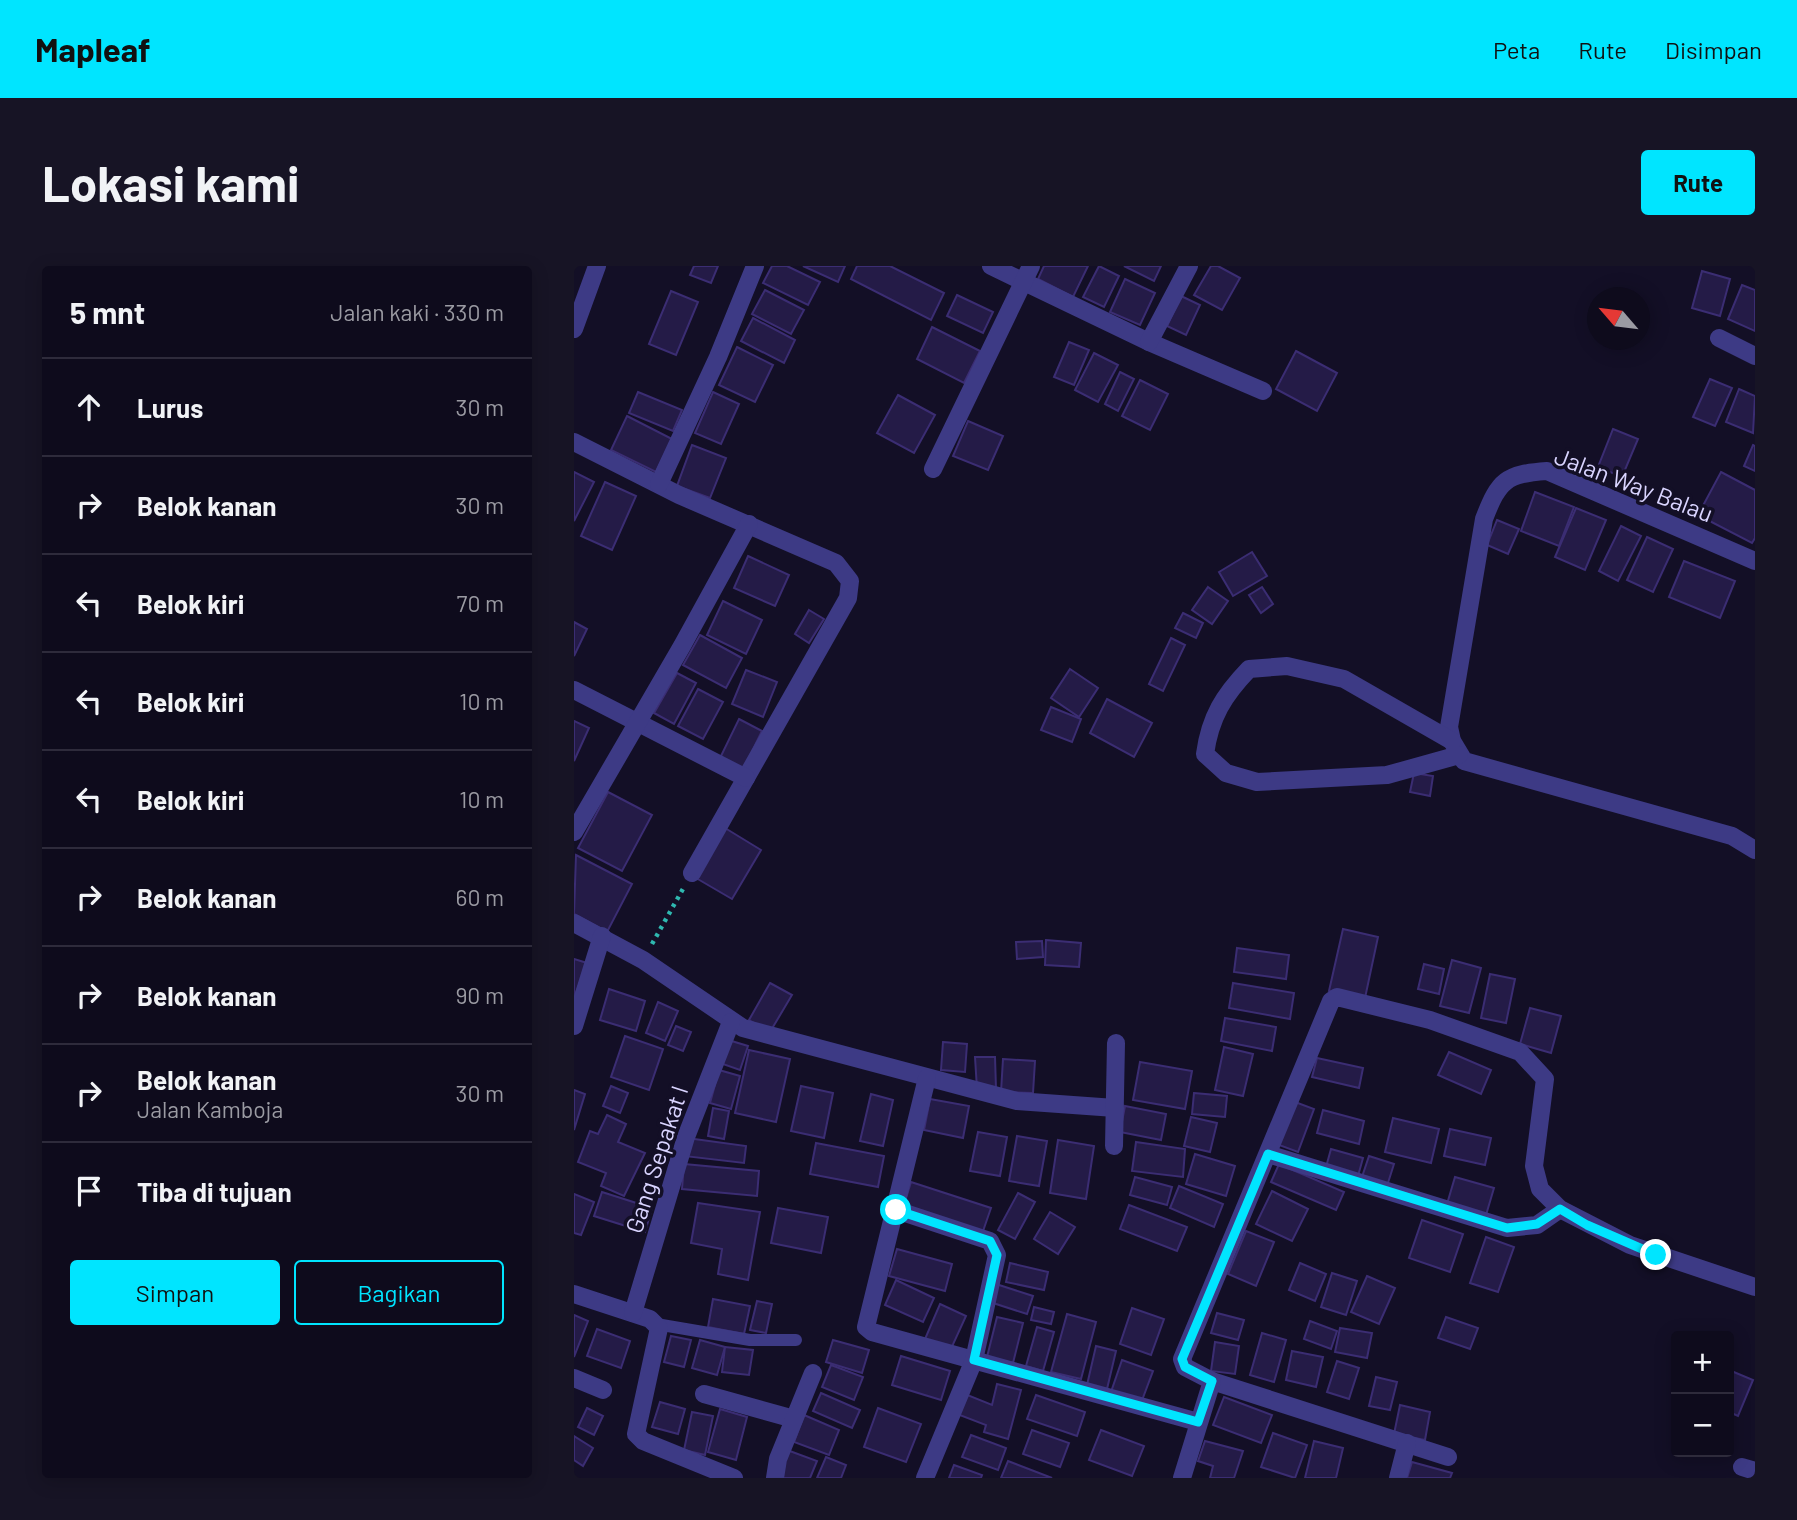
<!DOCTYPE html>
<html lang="id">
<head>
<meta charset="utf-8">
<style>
  :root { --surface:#0e0b1c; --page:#171425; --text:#f1f3f6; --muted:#9b9ba3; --line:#2e2b3b; --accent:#00e5ff }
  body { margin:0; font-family:Barlow,sans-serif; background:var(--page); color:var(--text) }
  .controls { position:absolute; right:21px; bottom:21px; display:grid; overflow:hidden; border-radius:7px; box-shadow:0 4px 18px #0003 }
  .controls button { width:63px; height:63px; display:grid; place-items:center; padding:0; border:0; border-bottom:2px solid var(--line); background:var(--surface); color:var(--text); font:35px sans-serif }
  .compass { position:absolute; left:1013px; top:21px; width:63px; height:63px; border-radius:50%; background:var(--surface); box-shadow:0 4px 18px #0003; rotate:298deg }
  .stop { position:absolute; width:21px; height:21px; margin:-16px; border:5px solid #00e5ff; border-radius:50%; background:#fff }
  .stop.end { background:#00e5ff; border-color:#fff; box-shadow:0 2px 7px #0008 }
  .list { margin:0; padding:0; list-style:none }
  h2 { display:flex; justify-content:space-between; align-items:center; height:91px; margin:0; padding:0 28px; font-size:30px }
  h2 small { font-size:23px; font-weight:400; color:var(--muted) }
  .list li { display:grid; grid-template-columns:46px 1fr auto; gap:21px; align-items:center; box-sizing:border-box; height:98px; padding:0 28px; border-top:2px solid var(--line) }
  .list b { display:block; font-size:26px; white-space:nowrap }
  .list p { margin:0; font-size:23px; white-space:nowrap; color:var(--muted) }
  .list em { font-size:23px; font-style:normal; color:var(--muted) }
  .actions { display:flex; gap:14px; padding:21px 28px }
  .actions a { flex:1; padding:16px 0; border:2px solid var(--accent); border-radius:7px; text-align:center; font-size:24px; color:var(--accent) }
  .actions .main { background:var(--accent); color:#111 }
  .icon { flex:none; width:38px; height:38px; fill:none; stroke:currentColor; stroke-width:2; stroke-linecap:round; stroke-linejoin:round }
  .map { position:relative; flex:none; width:1181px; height:1212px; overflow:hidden; border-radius:7px }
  header { display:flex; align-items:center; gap:42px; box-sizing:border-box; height:98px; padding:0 35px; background:var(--accent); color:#111 }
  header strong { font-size:33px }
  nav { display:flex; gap:38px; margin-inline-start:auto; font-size:24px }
  .intro { display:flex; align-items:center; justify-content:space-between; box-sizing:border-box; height:168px; padding:0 42px }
  h1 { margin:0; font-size:49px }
  .button { padding:18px 32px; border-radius:7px; background:var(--accent); color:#111; font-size:24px; font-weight:700 }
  main { display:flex; gap:42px; padding:0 42px }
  aside { flex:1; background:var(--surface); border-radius:7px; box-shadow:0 4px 18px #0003 }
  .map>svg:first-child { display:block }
  .building { fill:#241b47; stroke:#3b2d73; stroke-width:2 }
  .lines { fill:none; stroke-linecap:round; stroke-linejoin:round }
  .path { stroke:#2fb8b0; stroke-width:4.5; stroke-dasharray:3.5 5; stroke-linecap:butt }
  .service { stroke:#3d3a85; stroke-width:12 }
  .minor { stroke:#3d3a85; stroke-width:18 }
  .route { stroke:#00e5ff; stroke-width:9 }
  .labels { text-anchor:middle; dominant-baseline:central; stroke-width:7; stroke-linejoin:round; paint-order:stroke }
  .street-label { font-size:24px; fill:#d9d4ff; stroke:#130f26 }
</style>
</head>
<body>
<header>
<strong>Mapleaf</strong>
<nav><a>Peta</a><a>Rute</a><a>Disimpan</a></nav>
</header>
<div class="intro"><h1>Lokasi kami</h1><a class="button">Rute</a></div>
<main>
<aside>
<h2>5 mnt<small>Jalan kaki · 330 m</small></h2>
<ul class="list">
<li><svg class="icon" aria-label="ahead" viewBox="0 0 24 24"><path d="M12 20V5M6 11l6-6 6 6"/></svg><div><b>Lurus</b></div><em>30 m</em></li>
<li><svg class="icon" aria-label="right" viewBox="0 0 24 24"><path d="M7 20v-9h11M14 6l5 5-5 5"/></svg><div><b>Belok kanan</b></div><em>30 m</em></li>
<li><svg class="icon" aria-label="left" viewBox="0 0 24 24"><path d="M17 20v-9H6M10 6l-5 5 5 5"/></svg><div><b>Belok kiri</b></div><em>70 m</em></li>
<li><svg class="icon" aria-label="left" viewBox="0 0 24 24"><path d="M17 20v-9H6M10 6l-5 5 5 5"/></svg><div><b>Belok kiri</b></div><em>10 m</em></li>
<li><svg class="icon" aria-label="left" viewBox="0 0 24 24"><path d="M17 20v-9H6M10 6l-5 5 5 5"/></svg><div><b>Belok kiri</b></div><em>10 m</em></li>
<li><svg class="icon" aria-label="right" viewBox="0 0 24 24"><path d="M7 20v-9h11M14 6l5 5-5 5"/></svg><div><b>Belok kanan</b></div><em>60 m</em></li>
<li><svg class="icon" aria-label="right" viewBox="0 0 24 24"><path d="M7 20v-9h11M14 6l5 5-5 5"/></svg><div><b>Belok kanan</b></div><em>90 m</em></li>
<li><svg class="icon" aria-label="right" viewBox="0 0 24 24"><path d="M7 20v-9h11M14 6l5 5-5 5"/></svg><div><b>Belok kanan</b><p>Jalan Kamboja</p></div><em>30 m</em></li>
<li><svg class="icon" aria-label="arrive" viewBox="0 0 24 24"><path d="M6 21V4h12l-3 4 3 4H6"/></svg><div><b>Tiba di tujuan</b></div></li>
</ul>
<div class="actions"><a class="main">Simpan</a><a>Bagikan</a></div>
</aside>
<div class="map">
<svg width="1181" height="1212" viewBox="0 0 1181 1212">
  <rect width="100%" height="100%" fill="#130f26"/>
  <g class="building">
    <path d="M120,0H144L137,17L116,9Z"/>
    <path d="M198,0H213L246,16L234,39L189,17Z"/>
    <path d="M229,0H271L264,16Z"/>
    <path d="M283,0H316L370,27L357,54L277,13Z"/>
    <path d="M470,0H514L499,31L464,13Z"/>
    <path d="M525,0L545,10L530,41L509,31Z"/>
    <path d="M550,0H587L580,15Z"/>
    <path d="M637,0H644L666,12L648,44L620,29Z"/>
    <path d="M1128,5L1156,13L1146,50L1118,42Z"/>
    <path d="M551,13L581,27L566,59L536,46Z"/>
    <path d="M1168,19L1181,24V65L1154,53Z"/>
    <path d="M191,24L230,44L217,68L178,48Z"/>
    <path d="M97,25L124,36L102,89L75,78Z"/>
    <path d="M383,29L419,46L409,67L373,50Z"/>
    <path d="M607,30L626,39L612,69L593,60Z"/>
    <path d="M179,52L221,74L210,97L167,75Z"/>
    <path d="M358,61L406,85L390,117L343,93Z"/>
    <path d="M495,76L515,84L500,119L480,111Z"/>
    <path d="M163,81L199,99L181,136L145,119Z"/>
    <path d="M722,85L763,107L743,145L702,123Z"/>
    <path d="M520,87L544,99L524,136L501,124Z"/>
    <path d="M546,106L560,113L544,145L531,138Z"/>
    <path d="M1136,113L1158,122L1141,160L1119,151Z"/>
    <path d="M566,114L594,128L576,164L548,150Z"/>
    <path d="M1165,123L1181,130L1179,167L1152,156Z"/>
    <path d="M64,126L108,144L99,165L55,147Z"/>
    <path d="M139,126L165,138L147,178L121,167Z"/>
    <path d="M324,129L361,149L340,187L303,167Z"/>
    <path d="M53,150L98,173L82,206L37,184Z"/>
    <path d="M394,155L429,170L414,204L379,190Z"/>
    <path d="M1039,163L1064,173L1048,211L1024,201Z"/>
    <path d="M118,179L152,192L136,232L103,220Z"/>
    <path d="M1179,179L1181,180V205L1170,200Z"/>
    <path d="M0,206L20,216L0,255Z"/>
    <path d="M1147,206L1181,224V272L1178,277L1124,249Z"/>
    <path d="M31,216L62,230L38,284L7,270Z"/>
    <path d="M961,226L1000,241L985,280L947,265Z"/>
    <path d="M1002,242L1032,254L1011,304L981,291Z"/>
    <path d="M923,254L945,263L934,288L913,279Z"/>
    <path d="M1047,260L1067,270L1044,315L1025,305Z"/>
    <path d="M1073,271L1099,283L1079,326L1053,314Z"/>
    <path d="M678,286L693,310L659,330L645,306Z"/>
    <path d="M174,290L215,309L201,340L160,322Z"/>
    <path d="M1110,295L1161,315L1146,352L1095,331Z"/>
    <path d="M634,321L654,335L638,358L618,344Z"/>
    <path d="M688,321L699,338L687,347L675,329Z"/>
    <path d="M149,335L188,354L172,388L133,369Z"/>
    <path d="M235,344L250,353L235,377L221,368Z"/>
    <path d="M609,347L629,357L622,372L601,362Z"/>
    <path d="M0,356L13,363L0,390Z"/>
    <path d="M126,369L168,392L152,422L109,399Z"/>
    <path d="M597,372L611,379L589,425L575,418Z"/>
    <path d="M496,403L524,422L505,451L477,432Z"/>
    <path d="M172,404L203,416L189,451L158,438Z"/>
    <path d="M103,407L122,417L100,458L80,447Z"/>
    <path d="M124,423L149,436L129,473L104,460Z"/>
    <path d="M533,433L578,457L560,491L516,467Z"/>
    <path d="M477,441L507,453L498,476L467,464Z"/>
    <path d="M165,453L188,465L169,504L146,492Z"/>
    <path d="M0,455L15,462L0,495Z"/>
    <path d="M840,507L859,510L856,530L836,526Z"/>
    <path d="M34,526L78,549L48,605L4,582Z"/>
    <path d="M151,562L187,584L158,633L122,612Z"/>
    <path d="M2,589L58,618L33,666L0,648Z"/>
    <path d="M769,663L804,671L791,732L755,725Z"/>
    <path d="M472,674L507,677L505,701L471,699Z"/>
    <path d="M468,675L469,691L443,693L442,676Z"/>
    <path d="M663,682L715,689L712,713L660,706Z"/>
    <path d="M0,693L13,697L0,732Z"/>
    <path d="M878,694L907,702L895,747L866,740Z"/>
    <path d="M850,698L870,703L865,728L844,723Z"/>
    <path d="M916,708L941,713L932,757L907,752Z"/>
    <path d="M196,717L218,729L196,766L175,754Z"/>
    <path d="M659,717L720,727L716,753L655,742Z"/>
    <path d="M35,723L71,735L62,765L26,754Z"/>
    <path d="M84,736L104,745L91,775L72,767Z"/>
    <path d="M956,742L987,750L977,787L946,778Z"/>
    <path d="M651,752L702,761L698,785L647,775Z"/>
    <path d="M102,760L117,766L109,785L94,779Z"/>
    <path d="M51,770L89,783L75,824L37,811Z"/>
    <path d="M151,773L174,780L166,804L143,796Z"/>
    <path d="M369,776L393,778L391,806L367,804Z"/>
    <path d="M650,781L679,788L669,830L641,824Z"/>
    <path d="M175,784L216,793L202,856L161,847Z"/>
    <path d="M875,786L917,804L907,828L864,809Z"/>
    <path d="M401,791H421L422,823H403Z"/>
    <path d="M743,792L789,802L785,822L738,811Z"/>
    <path d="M429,793L461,795L459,827L427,826Z"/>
    <path d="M566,796L618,805L611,843L559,834Z"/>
    <path d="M145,804L166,810L157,843L136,837Z"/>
    <path d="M37,820L54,827L46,847L29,840Z"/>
    <path d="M227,820L259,827L250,872L217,865Z"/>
    <path d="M0,824L11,828L0,864Z"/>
    <path d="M620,827L653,830L651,851L618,848Z"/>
    <path d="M297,828L319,834L309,880L286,875Z"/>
    <path d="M356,833L395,840L389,872L350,864Z"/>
    <path d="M721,836L740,843L724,886L705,879Z"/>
    <path d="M551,840L592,848L587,874L546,866Z"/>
    <path d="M139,842L155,845L150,873L134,870Z"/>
    <path d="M749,844L790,855L785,878L743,867Z"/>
    <path d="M33,849L52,858L44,876L71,887L50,930L27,920L32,907L4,896L16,865L24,868Z"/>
    <path d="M617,851L643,857L636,886L610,880Z"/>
    <path d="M819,852L865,863L857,897L811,886Z"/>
    <path d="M876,863L917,872L911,899L870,890Z"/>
    <path d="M404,866L433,871L426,910L396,905Z"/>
    <path d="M443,870L473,875L465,920L435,915Z"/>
    <path d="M113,872L172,880L170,897L110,890Z"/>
    <path d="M484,874L520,880L512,933L476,927Z"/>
    <path d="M562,876L611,883L609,911L558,905Z"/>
    <path d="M242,877L310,890L304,921L236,908Z"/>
    <path d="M757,883L789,892L784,910L752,901Z"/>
    <path d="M621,888L661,900L652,930L612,918Z"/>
    <path d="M795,890L820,898L813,920L788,911Z"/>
    <path d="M110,898L185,905L183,930L108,923Z"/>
    <path d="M705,898L770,926L762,944L697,916Z"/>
    <path d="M561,911L598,921L593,939L556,929Z"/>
    <path d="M881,911L920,922L912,949L873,938Z"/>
    <path d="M337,916L417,942L408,968L329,942Z"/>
    <path d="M605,920L649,938L640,961L596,942Z"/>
    <path d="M698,925L734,943L718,975L682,958Z"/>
    <path d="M28,926L78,942L71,966L20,950Z"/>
    <path d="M444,927L461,936L441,973L424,964Z"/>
    <path d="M0,928L20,936L7,969L0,967Z"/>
    <path d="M124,937L186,946L174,1014L144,1008L148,983L117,977Z"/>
    <path d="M555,939L613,961L603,985L546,963Z"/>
    <path d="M204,942L254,951L247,987L197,977Z"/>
    <path d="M476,946L501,961L484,988L460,973Z"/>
    <path d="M848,954L889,968L876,1006L835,992Z"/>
    <path d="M672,965L700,976L682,1020L654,1008Z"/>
    <path d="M912,971L940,981L924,1026L896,1017Z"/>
    <path d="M323,983L378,998L371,1025L315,1010Z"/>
    <path d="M436,997L474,1006L470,1024L432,1016Z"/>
    <path d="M726,997L752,1008L741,1035L715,1024Z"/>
    <path d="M758,1007L783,1015L772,1049L747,1041Z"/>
    <path d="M793,1010L821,1022L805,1058L777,1046Z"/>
    <path d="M322,1014L360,1032L349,1056L311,1039Z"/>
    <path d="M422,1018L459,1030L453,1048L416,1036Z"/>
    <path d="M139,1033L176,1040L170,1068L134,1061Z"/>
    <path d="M183,1035L198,1038L192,1067L176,1064Z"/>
    <path d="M366,1038L392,1050L376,1085L351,1073Z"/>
    <path d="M460,1041L480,1046L477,1058L457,1054Z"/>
    <path d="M558,1042L590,1053L577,1089L546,1078Z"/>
    <path d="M643,1047L670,1054L664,1074L637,1067Z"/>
    <path d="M493,1048L522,1056L507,1113L477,1106Z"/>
    <path d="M0,1049L14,1055L0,1091Z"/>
    <path d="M423,1051L449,1057L439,1097L413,1091Z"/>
    <path d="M872,1051L904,1062L896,1083L864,1072Z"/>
    <path d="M736,1055L763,1065L757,1083L730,1073Z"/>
    <path d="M463,1061L480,1066L469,1105L452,1100Z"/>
    <path d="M766,1062L798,1067L793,1092L761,1086Z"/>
    <path d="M23,1063L56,1075L47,1102L13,1090Z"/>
    <path d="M688,1067L712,1074L700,1116L676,1109Z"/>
    <path d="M97,1070L117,1074L110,1101L90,1096Z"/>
    <path d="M126,1074L151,1081L143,1109L118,1102Z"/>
    <path d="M259,1074L295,1084L288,1107L252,1096Z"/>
    <path d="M641,1076L665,1080L661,1108L637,1105Z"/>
    <path d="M522,1080L542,1085L533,1123L513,1119Z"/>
    <path d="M151,1081L179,1084L175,1109L148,1106Z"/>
    <path d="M718,1085L749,1091L742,1121L712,1114Z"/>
    <path d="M327,1090L376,1105L367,1134L318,1119Z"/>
    <path d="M548,1094L579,1105L567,1137L537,1126Z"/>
    <path d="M763,1095L785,1102L775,1133L753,1126Z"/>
    <path d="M257,1099L289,1111L280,1134L248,1121Z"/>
    <path d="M1155,1104L1179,1114L1164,1150L1155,1146Z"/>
    <path d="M802,1111L823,1116L816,1144L795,1140Z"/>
    <path d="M423,1118L447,1124L434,1173L410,1166L412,1159L383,1148L391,1128L418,1139Z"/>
    <path d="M247,1127L286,1144L278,1162L239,1145Z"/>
    <path d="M462,1129L511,1146L503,1170L453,1153Z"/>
    <path d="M650,1131L698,1149L687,1177L639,1159Z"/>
    <path d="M86,1136L111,1143L104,1168L78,1161Z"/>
    <path d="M826,1139L856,1146L851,1174L820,1168Z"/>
    <path d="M13,1142L29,1150L20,1169L4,1161Z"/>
    <path d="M304,1142L347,1158L332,1196L290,1181Z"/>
    <path d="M146,1143L173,1151L162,1194L134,1186Z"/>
    <path d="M118,1146L139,1150L131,1189L110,1184Z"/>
    <path d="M230,1149L265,1164L255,1189L220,1176Z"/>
    <path d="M458,1164L495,1177L486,1201L449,1188Z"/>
    <path d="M527,1164L570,1180L558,1210L515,1194Z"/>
    <path d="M699,1167L733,1179L721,1212L687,1201Z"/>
    <path d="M397,1169L432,1182L424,1204L388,1191Z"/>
    <path d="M0,1170L19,1182L9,1200L0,1194Z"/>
    <path d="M631,1175L669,1185L660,1212H636L639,1200L624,1195Z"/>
    <path d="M740,1175L769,1182L762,1212H731Z"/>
    <path d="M213,1184L243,1195L236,1212H203Z"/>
    <path d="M252,1191L272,1199L267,1212H243Z"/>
    <path d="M434,1195L478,1212H427Z"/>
    <path d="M838,1196L878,1207L876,1212H833Z"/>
    <path d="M380,1199L408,1209L407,1212H375Z"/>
  </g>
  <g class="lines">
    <path class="path" d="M78,678L110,621"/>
    <path class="service" d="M82,1058L176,1074H222"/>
    <g class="minor">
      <path d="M417,0L575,76L689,125"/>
      <path d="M0,63L23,0"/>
      <path d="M1145,72L1181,90"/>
      <path d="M575,76L615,0"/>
      <path d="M0,176L105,229L262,297L276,315L274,332L118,607"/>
      <path d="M359,203L457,0"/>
      <path d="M85,218L144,91L181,0"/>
      <path d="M1181,295L973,205C932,208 925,214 910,253L875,461L878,475L890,495L1158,570L1181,584"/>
      <path d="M0,424L172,512"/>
      <path d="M878,475L770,413L713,400L675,403C650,429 636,451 631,488L652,507L683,516L813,509L885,489"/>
      <path d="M0,566L108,380L175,258"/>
      <path d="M0,657L69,694L169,762L443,835L541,842"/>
      <path d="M0,760L28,670"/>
      <path d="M353,812L292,1061L298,1066L624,1156"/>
      <path d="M540,880L542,777"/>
      <path d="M694,888L933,962L963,959L986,943"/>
      <path d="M322,944L416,975L423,989L400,1094L351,1212"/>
      <path d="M0,1028L76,1053L85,1062L62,1168L69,1175L160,1212"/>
      <path d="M59,1047L112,871L157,756"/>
      <path d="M0,1112L29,1124"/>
      <path d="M638,1115L874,1191"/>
      <path d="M130,1128L220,1153"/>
      <path d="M1168,1201L1181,1205"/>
      <path d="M201,1212L204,1193L239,1107"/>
      <path d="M608,1212L638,1115L611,1101L608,1093L757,735L763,731L856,754L946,786L971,813L960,900L966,923L986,943L1056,979L1181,1021"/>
      <path d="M824,1212L833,1177"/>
    </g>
  </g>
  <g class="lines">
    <path class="route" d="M322,944L416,975L423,989L400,1094L624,1156L638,1115L611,1101L608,1093L694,888L933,962L963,958L986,943L1013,959L1082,989"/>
  </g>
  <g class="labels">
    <g class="street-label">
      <text transform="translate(1060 218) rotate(21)">Jalan Way Balau</text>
      <text transform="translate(82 893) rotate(-72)">Gang Sepakat I</text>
    </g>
  </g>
</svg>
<div class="controls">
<button>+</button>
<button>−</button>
</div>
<svg class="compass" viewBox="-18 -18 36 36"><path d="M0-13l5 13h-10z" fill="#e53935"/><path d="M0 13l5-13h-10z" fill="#9b9ba3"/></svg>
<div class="stop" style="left:322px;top:944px"></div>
<div class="stop end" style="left:1082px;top:989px"></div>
</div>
</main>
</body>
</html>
